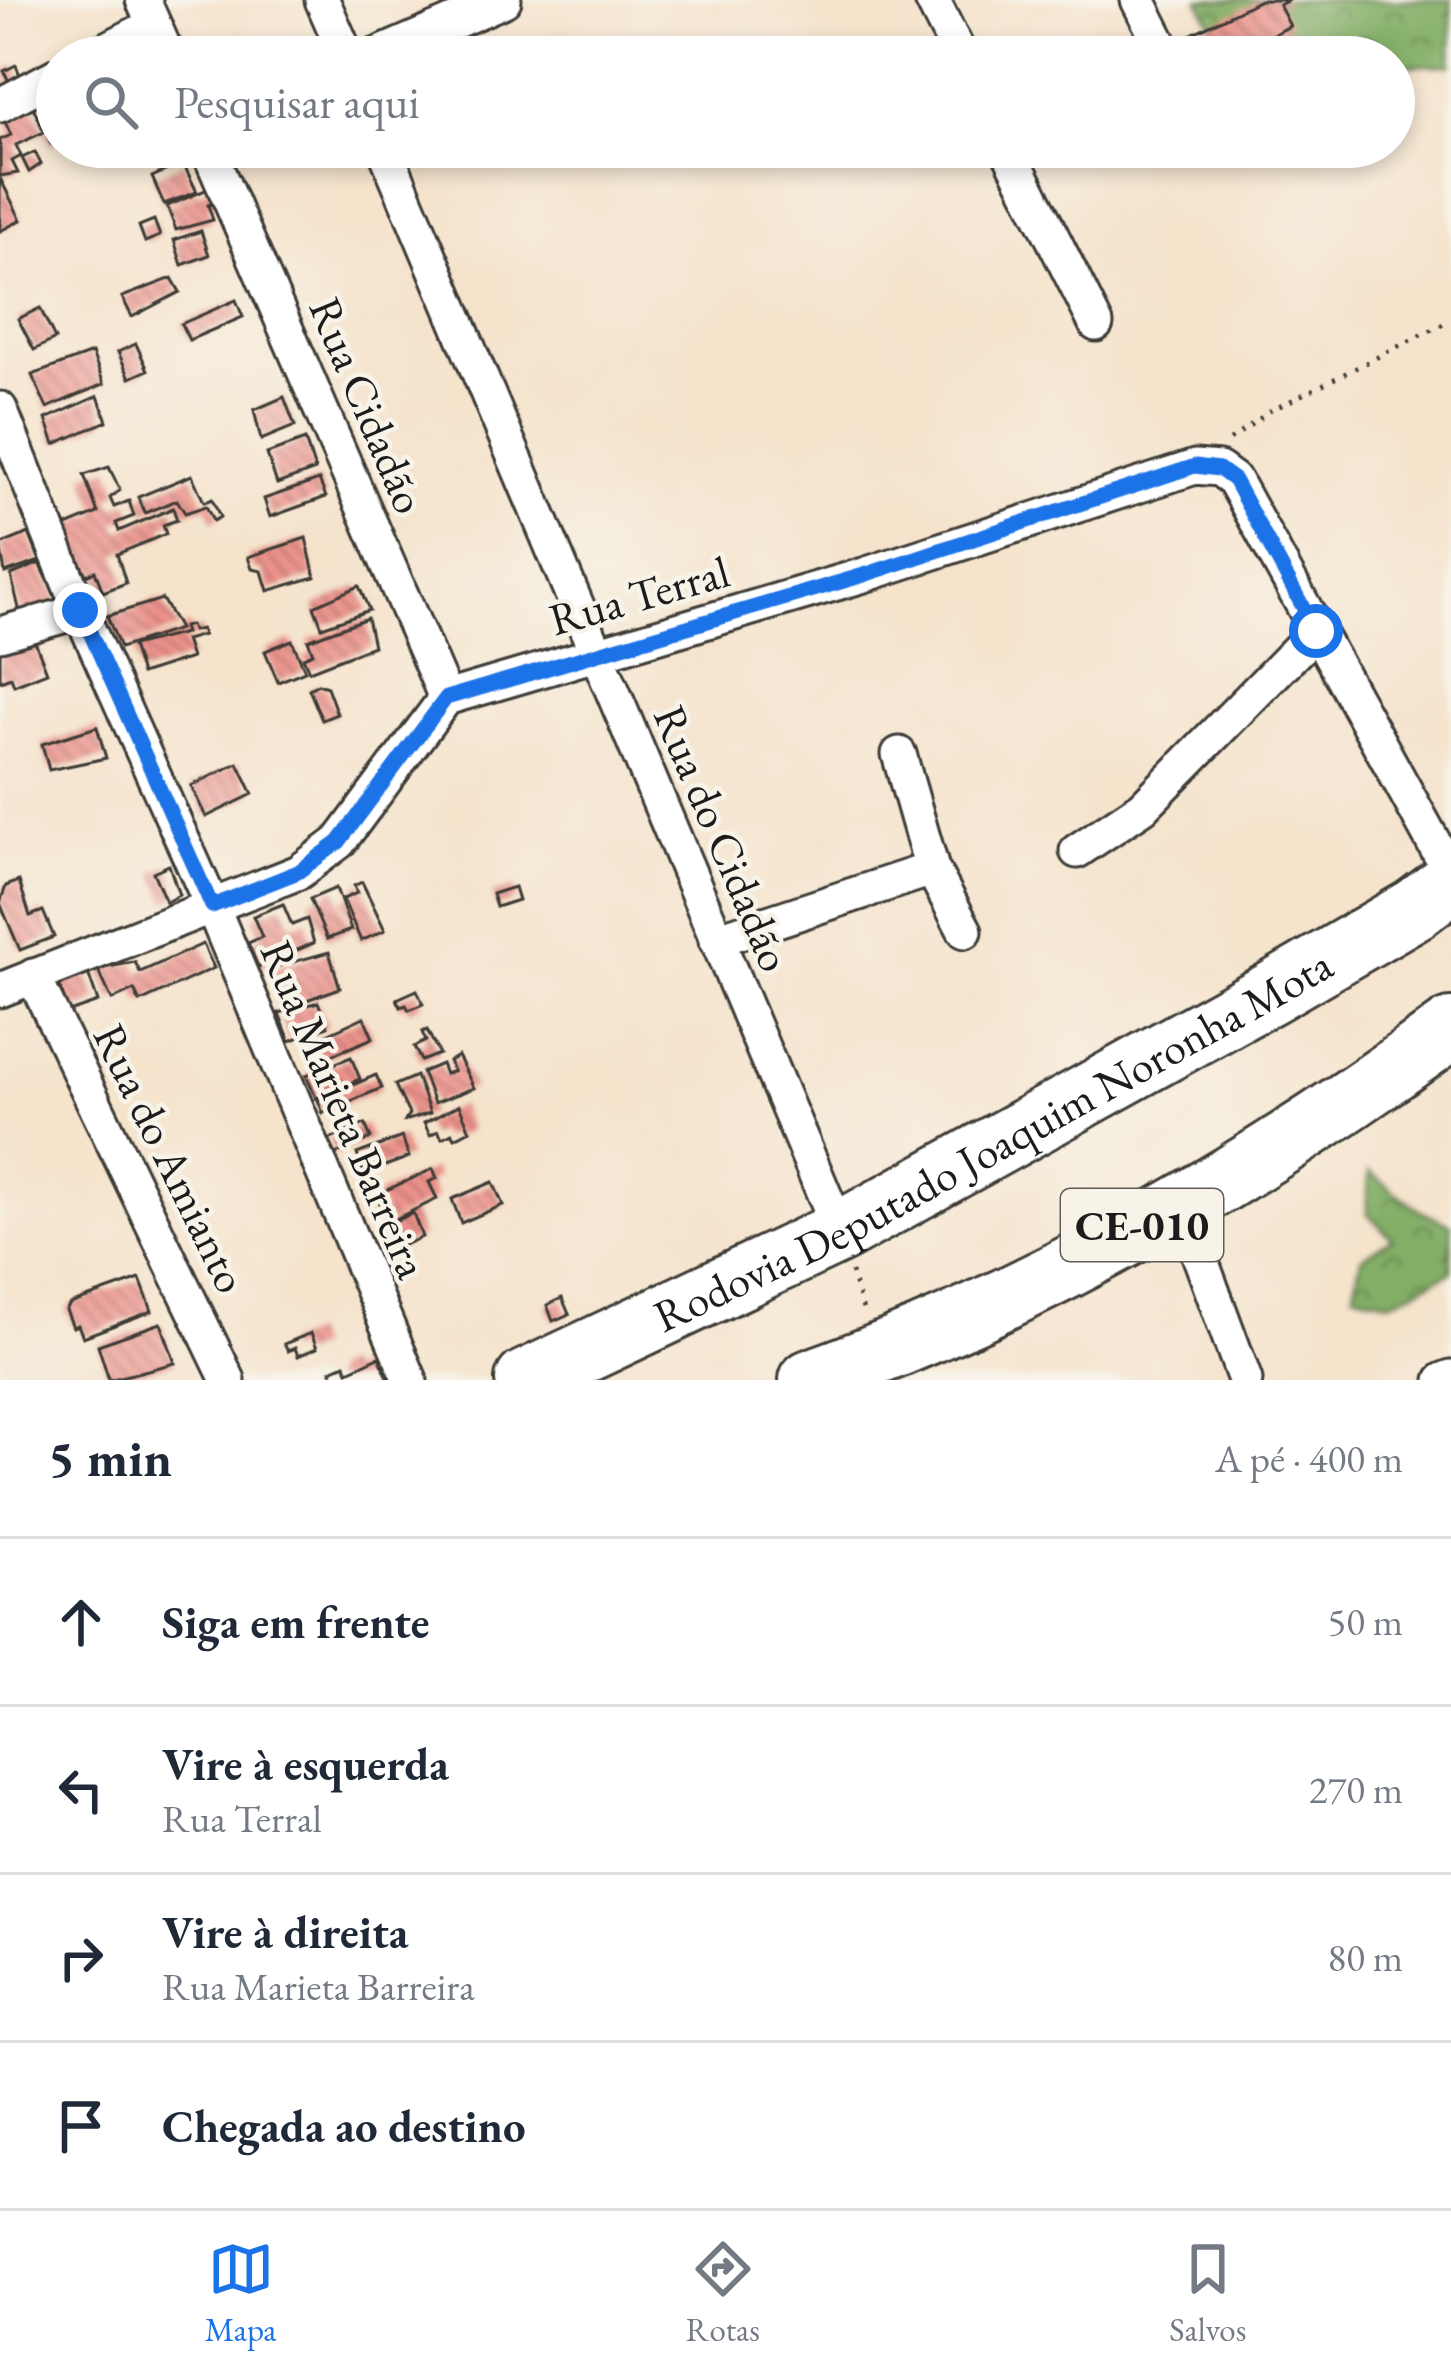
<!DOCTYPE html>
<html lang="pt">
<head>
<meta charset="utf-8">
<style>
  :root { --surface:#fff; --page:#f2f2f3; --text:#1f2937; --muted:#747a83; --line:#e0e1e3; --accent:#1a73e8 }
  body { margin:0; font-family:"EB Garamond",serif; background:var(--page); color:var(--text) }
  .stop { position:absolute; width:36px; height:36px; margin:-27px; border:9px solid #1a73e8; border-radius:50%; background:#fff }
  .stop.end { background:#1a73e8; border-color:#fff; box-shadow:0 3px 12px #0008 }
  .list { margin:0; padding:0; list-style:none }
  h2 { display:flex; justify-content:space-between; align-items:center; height:156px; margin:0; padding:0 48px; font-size:51px }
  h2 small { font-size:39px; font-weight:400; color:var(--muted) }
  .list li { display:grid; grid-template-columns:78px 1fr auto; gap:36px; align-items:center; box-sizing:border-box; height:168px; padding:0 48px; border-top:3px solid var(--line) }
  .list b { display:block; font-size:45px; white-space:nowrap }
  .list p { margin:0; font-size:39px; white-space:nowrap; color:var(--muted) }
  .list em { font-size:39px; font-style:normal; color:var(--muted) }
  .icon { flex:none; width:66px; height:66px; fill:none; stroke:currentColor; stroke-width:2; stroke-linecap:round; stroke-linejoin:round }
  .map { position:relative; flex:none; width:1451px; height:1380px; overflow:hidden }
  .search { position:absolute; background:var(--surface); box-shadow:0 6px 18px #0003; left:36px; right:36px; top:36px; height:132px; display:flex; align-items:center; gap:30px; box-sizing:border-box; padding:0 42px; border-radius:66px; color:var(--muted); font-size:45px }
  .sheet { height:828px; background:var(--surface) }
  nav { display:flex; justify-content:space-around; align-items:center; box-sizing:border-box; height:168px; border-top:3px solid var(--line); background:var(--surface); font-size:33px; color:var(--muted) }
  nav a { display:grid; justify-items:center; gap:6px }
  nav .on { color:var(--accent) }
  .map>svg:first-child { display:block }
  .forest { fill:url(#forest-crowns); stroke:#4f6541; stroke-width:3 }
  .building { fill:url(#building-back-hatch) }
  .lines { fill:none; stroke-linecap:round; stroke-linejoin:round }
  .street-casing { stroke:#3d3a36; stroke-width:39 }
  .highway-casing { stroke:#3d3a36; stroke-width:66 }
  .path { stroke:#3d3a36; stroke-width:4.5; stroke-dasharray:3 9; stroke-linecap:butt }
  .street { stroke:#fff; stroke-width:33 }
  .highway { stroke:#fff; stroke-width:60 }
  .route { stroke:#1a73e8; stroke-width:15 }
  .labels { text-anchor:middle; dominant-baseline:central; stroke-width:9; stroke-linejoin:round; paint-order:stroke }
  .shield { fill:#f7f3e8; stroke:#5e5c59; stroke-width:3 }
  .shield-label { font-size:42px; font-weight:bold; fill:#1c1c1c }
  .street-label { font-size:45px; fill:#1c1c1c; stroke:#f7f3e8 }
</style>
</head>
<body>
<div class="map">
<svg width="1451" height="1380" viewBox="0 0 1451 1380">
  <defs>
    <pattern id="forest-crowns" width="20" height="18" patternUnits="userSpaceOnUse" patternTransform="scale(3)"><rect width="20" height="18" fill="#82ae66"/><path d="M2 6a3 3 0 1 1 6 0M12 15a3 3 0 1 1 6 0" fill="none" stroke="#6a8d53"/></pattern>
    <pattern id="building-back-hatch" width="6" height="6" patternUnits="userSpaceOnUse" patternTransform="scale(3)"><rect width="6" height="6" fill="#eb928b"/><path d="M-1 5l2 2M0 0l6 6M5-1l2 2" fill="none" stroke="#be7671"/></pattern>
  </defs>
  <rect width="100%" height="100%" fill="#f7f3e8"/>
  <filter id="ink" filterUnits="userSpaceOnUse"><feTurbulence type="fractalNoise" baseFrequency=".00833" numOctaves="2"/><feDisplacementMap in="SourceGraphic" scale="24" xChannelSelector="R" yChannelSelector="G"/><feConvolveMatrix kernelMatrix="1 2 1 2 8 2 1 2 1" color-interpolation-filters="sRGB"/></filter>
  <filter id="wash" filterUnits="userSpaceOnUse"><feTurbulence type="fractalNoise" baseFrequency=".004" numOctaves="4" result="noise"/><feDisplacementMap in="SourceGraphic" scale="48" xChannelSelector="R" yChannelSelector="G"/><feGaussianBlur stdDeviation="2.7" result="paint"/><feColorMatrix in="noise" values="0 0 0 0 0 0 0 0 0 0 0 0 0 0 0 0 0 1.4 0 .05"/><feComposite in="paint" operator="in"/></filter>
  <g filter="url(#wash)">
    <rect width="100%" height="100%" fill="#f5e3cc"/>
    <g class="forest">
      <path d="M1199,0H1451V65L1394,66V57H1229Z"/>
      <path d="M1369,1172L1422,1212L1451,1224V1272L1390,1302L1354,1292L1361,1258L1392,1238L1367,1213Z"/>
    </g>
    <g id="blocks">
      <g class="building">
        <path d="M1260,0H1289L1279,5L1290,26L1228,57H1197L1186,37Z"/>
        <path d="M16,65L21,78L10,84L4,71Z"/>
        <path d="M30,100L44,132L16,145L21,156L12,161L18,173L0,176V140L11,135L1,113Z"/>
        <path d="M57,124V142L51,144L45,130Z"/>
        <path d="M35,152L41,164L29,172L22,158Z"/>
        <path d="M183,163L197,192L164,204L152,177Z"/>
        <path d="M0,178L21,220L0,231Z"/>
        <path d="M215,186L221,200L208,205L213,220L176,230L167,206Z"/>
        <path d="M154,220L160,236L145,242L139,226Z"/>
        <path d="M201,231L209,255L182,265L174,240Z"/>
        <path d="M172,278L180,292L132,317L122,297Z"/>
        <path d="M236,300L243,317L189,340L181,324Z"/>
        <path d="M40,308L55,339L34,350L18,319Z"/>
        <path d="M136,344L148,370L130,378L118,352Z"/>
        <path d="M92,353L104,384L47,408L32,375Z"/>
        <path d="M98,396L107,421L55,444L46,419Z"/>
        <path d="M284,397L295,426L261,440L254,410Z"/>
        <path d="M305,440L315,470L277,484L267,454Z"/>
        <path d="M109,467L120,490L110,498L114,507L129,501L134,516L116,523L119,531L173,508L177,520L163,525L166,534L117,554L126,583L103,592L95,571L86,575L64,527L98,513L84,475Z"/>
        <path d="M192,475L204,502L212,499L220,517L213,521L206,506L185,513L177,500L145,513L138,497Z"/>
        <path d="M319,480L326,497L270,517L264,499Z"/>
        <path d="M29,533L40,561L5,573L0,545Z"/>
        <path d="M306,538L315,577L268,591L262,571L252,569L248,557Z"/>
        <path d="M40,563L60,606L21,617L11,575Z"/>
        <path d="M359,586L369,610L322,627L314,606Z"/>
        <path d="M162,599L179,629L120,648L107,616Z"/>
        <path d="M367,618L373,646L309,671L303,657L313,653L308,640Z"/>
        <path d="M190,625L192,631L201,629L203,635L185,640L191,658L141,674L132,646L185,633L183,627Z"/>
        <path d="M33,637L47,672L14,685L11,677L0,681V650Z"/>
        <path d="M292,640L305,671L278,682L265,651Z"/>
        <path d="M318,684L327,687L337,714L322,720L309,689Z"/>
        <path d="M97,727L106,758L49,770L42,744Z"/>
        <path d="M238,763L253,794L206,817L191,786Z"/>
        <path d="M169,865L179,895L166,902L153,872Z"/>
        <path d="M19,881L30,916L43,911L54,937L20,950L0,903L6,886Z"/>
        <path d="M362,882L385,930L361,941L343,899L357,893L354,886Z"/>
        <path d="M514,887L518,900L496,907L492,894Z"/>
        <path d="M336,888L351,930L327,939L310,899Z"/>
        <path d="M283,904L292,925L307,919L314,943L258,967L248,943L262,937L253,916Z"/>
        <path d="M203,944L214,968L140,1002L134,990L112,1000L98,969L135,962L140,972Z"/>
        <path d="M329,952L340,988L284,1008L271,968Z"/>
        <path d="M88,973L98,1002L69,1012L59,985Z"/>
        <path d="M417,990L423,1004L409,1010L406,1005L401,1007L397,999Z"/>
        <path d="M318,1002L328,1026L290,1041L279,1013Z"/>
        <path d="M364,1017L373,1038L318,1061L310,1042Z"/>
        <path d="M427,1030L439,1054L421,1061L414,1047L426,1041L422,1032Z"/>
        <path d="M458,1056L474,1088L434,1103L422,1072L441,1064L445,1074L453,1071L449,1061Z"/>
        <path d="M351,1057L360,1079L316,1098L306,1075Z"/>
        <path d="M376,1075L382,1088L323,1113L318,1100Z"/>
        <path d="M416,1076L430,1113L405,1121L409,1114L395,1085Z"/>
        <path d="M459,1105L470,1130L455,1138L452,1133L442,1138L438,1131L430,1135L424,1123Z"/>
        <path d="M365,1124L371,1138L336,1154L329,1140Z"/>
        <path d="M402,1137L409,1157L364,1174L357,1154Z"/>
        <path d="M433,1169L437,1178L429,1182L437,1199L389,1222L376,1195Z"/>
        <path d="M493,1182L503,1205L461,1223L452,1199Z"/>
        <path d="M413,1213L422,1237L388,1252L378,1228Z"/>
        <path d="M140,1279L152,1311L83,1337L78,1325L73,1327L66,1310L70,1304Z"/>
        <path d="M562,1298L569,1314L553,1321L547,1305Z"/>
        <path d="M161,1323L175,1363L109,1380L98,1345Z"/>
        <path d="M311,1333L317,1348L298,1356L295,1348L288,1351L284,1344Z"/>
        <path d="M379,1357L389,1380H326L334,1377L331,1370L345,1364L348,1371Z"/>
      </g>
    </g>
  </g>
  <g filter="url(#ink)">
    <use href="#blocks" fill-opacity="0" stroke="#3d3a36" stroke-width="3"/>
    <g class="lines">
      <g class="street-casing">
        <g id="street">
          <path d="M143,0L168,57"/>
          <path d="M322,0L347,57"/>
          <path d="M932,0L961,57"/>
          <path d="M1138,0L1167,57"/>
          <path d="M92,57L154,25"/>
          <path d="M373,57L504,0"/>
          <path d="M0,105L57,75"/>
          <path d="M207,147L446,698"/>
          <path d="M384,147L840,1232"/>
          <path d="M1007,147L1096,324"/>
          <path d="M0,409L80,611L212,906L410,1380"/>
          <path d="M0,634L80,611"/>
          <path d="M899,754L932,869L965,931"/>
          <path d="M1077,851L1143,807L1316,631"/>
          <path d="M716,940L932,869"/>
          <path d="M33,976L228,1380"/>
          <path d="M0,990L299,872L339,842L446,698L864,575L1195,467L1219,469L1234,480L1451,874"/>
          <path d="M1180,1203L1245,1380"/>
          <path d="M1443,1380L1451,1377"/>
        </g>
      </g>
      <g class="highway-casing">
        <g id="highway">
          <path id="s1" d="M526,1380L840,1232L1271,993L1415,909L1451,882"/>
          <path d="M810,1380C1038,1299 1256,1171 1451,1029"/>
        </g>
      </g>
      <g class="path">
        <path d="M1230,440L1270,411L1451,320"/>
        <path d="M851,1272L864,1313"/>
      </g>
      <use href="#street" class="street"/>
      <use href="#highway" class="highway"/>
    </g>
  </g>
  <g class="lines" filter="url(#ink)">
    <path class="route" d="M80,610L212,906L298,872L339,842L446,698L864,575L1195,466L1219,469L1234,480L1316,631"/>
  </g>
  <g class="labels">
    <rect class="shield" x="1061" y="1189" width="162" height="72" rx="9"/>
    <g class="shield-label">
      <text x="1142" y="1225">CE-010</text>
    </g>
    <g class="street-label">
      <text transform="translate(368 405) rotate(67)">Rua Cidadão</text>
      <text transform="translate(639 595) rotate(-16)">Rua Terral</text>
      <text transform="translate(723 838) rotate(67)">Rua do Cidadão</text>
      <text transform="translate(345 1109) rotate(67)">Rua Marieta Barreira</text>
      <text stroke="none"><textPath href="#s1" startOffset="525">Rodovia Deputado Joaquim Noronha Mota</textPath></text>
      <text transform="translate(171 1158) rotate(64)">Rua do Amianto</text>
    </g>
  </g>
</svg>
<div class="stop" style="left:1316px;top:631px"></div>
<div class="stop end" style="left:80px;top:610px"></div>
<div class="search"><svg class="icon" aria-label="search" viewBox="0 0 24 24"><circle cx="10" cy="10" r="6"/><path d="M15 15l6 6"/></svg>Pesquisar aqui</div>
</div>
<section class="sheet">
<h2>5 min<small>A pé · 400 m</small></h2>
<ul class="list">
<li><svg class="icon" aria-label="ahead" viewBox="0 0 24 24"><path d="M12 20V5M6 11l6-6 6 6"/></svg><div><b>Siga em frente</b></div><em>50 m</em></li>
<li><svg class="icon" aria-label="left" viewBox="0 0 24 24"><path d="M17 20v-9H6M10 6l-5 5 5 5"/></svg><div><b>Vire à esquerda</b><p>Rua Terral</p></div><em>270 m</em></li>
<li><svg class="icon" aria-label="right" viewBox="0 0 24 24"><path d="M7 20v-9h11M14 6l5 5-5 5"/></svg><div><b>Vire à direita</b><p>Rua Marieta Barreira</p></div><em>80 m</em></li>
<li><svg class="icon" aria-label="arrive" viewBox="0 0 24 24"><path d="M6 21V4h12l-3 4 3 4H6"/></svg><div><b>Chegada ao destino</b></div></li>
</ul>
</section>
<nav>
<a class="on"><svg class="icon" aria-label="map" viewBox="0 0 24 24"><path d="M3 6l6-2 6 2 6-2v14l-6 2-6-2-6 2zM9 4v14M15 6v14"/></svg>Mapa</a>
<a><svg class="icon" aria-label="directions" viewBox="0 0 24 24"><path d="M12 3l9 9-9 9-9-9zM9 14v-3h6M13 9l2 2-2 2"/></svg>Rotas</a>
<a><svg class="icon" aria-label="saved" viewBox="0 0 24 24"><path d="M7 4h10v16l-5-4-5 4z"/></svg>Salvos</a>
</nav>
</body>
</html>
